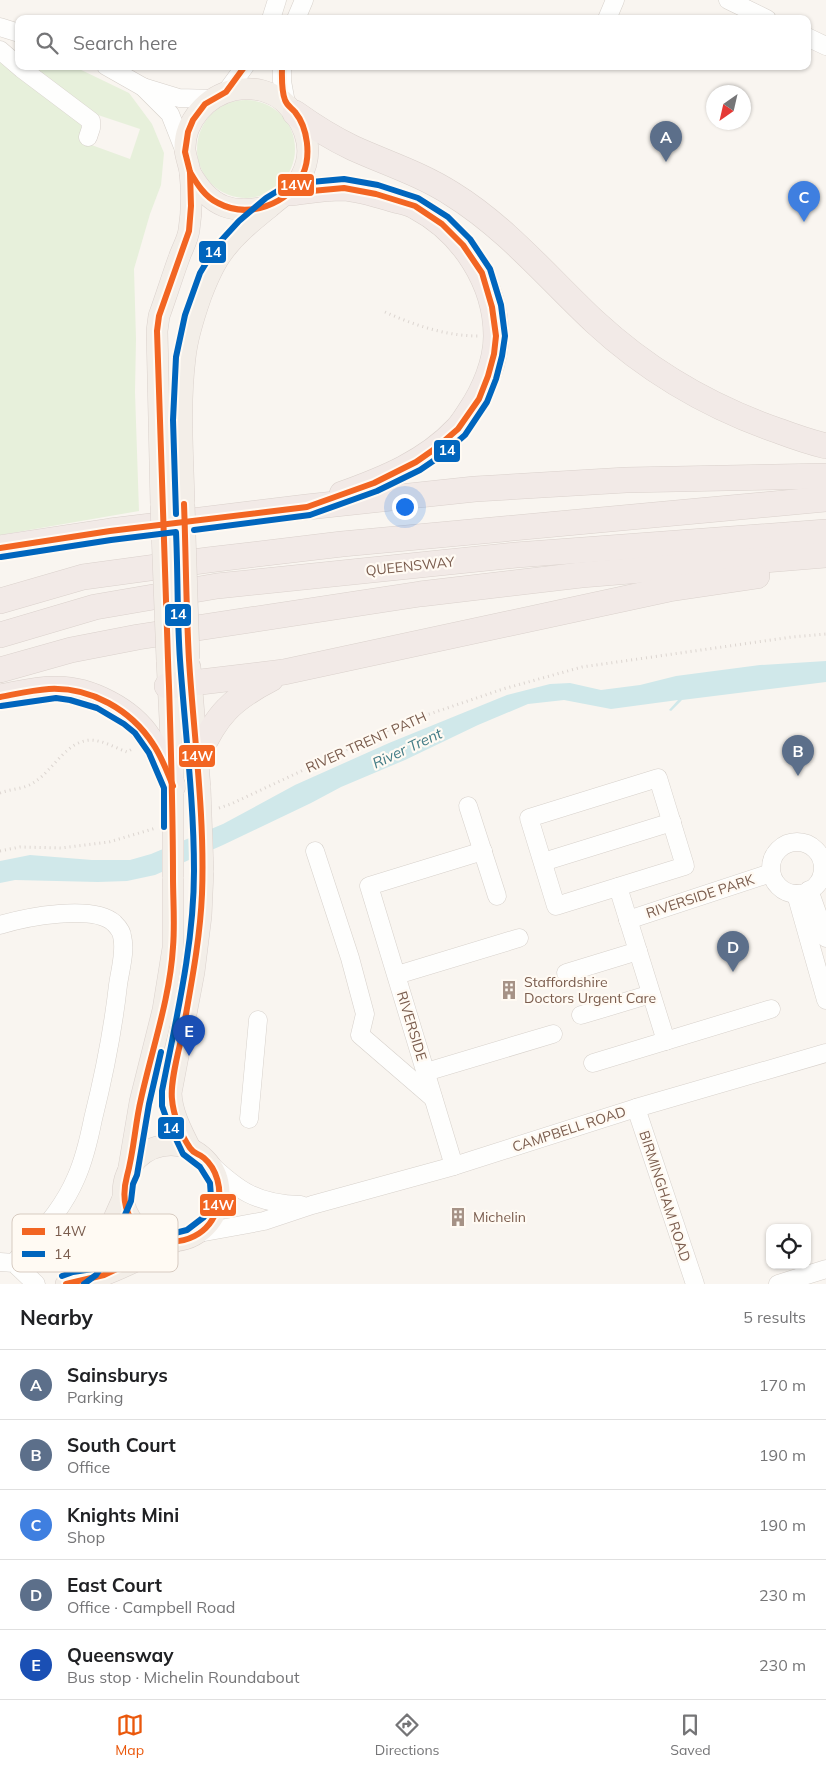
<!DOCTYPE html>
<html lang="en">
<head>
<meta charset="utf-8">
<style>
  :root { --surface:#fff; --page:#f2f2f2; --text:#202124; --muted:#757577; --line:#e0e0e0; --accent:#ea580c }
  body { margin:0; font-family:Mulish,sans-serif; background:var(--page); color:var(--text) }
  .controls { position:absolute; right:15px; bottom:15px; display:grid; overflow:hidden; border-radius:10px; box-shadow:0 1px 4px #0004 }
  .controls button { width:45px; height:45px; display:grid; place-items:center; padding:0; border:0; border-bottom:1px solid var(--line); background:var(--surface); color:var(--text); font:25px sans-serif }
  .compass { position:absolute; left:706px; top:85px; width:45px; height:45px; border-radius:50%; background:var(--surface); box-shadow:0 1px 4px #0004; rotate:214deg }
  .you { position:absolute; left:404px; top:506px; width:18px; height:18px; margin:-12px; border:4px solid #fff; border-radius:50%; background:#1a73e8; box-shadow:0 0 0 8px #1a73e833 }
  .badge { display:grid; place-items:center; width:32px; height:32px; border-radius:50%; background:var(--accent); color:#fff; font-size:16px; font-weight:700 }
  .pin { position:absolute; translate:-50% -41px; filter:drop-shadow(0 1px 2px #0008) }
  .pin::after { content:''; position:absolute; top:26px; width:18px; height:15px; background:inherit; clip-path:polygon(0 0,100% 0,50% 100%) }
  .list { margin:0; padding:0; list-style:none }
  h2 { display:flex; justify-content:space-between; align-items:center; height:65px; margin:0; padding:0 20px; font-size:21px }
  h2 small { font-size:16px; font-weight:400; color:var(--muted) }
  .list li { display:grid; grid-template-columns:32px 1fr auto; gap:15px; align-items:center; box-sizing:border-box; height:70px; padding:0 20px; border-top:1px solid var(--line) }
  .list b { display:block; font-size:19px; white-space:nowrap }
  .list p { margin:0; font-size:16px; white-space:nowrap; color:var(--muted) }
  .list em { font-size:16px; font-style:normal; color:var(--muted) }
  .icon { flex:none; width:28px; height:28px; fill:none; stroke:currentColor; stroke-width:2; stroke-linecap:round; stroke-linejoin:round }
  .map { position:relative; flex:none; width:826px; height:1284px; overflow:hidden }
  .search { position:absolute; background:var(--surface); box-shadow:0 1px 4px #0004; left:15px; right:15px; top:15px; height:55px; display:flex; align-items:center; gap:12px; box-sizing:border-box; padding:0 18px; border-radius:10px; color:var(--muted); font-size:19px }
  .sheet { height:415px; background:var(--surface) }
  nav { display:flex; justify-content:space-around; align-items:center; box-sizing:border-box; height:70px; border-top:1px solid var(--line); background:var(--surface); font-size:14px; color:var(--muted) }
  nav a { display:grid; justify-items:center; gap:2px }
  nav .on { color:var(--accent) }
  .map>svg:first-child { display:block }
  .green { fill:#e7f0db }
  .water { fill:#d0e8ea }
  .lines { fill:none; stroke-linecap:round; stroke-linejoin:round }
  .minor-casing { stroke:#d7d1cb; stroke-width:19 }
  .major-casing { stroke:#dad1cc; stroke-width:22 }
  .highway-casing { stroke:#dad1cc; stroke-width:26 }
  .path { stroke:#dcd5d0; stroke-width:3; stroke-dasharray:1 4; stroke-linecap:butt }
  .minor { stroke:#fefefd; stroke-width:18 }
  .major { stroke:#f3eee8; stroke-width:21 }
  .highway { stroke:#f2eae7; stroke-width:25 }
  .major-bridge-casing { stroke:#dad1cc; stroke-width:22; stroke-linecap:butt }
  .major-bridge { stroke:#f3eee8; stroke-width:21 }
  .bus-1-casing { stroke:#fffaf3; stroke-width:10 }
  .bus-2-casing { stroke:#fffaf3; stroke-width:10 }
  .bus-1 { stroke:#f26522; stroke-width:6 }
  .bus-2 { stroke:#0065bd; stroke-width:6 }
  .labels { text-anchor:middle; dominant-baseline:central; stroke-width:4.5; stroke-linejoin:round; paint-order:stroke }
  .street-label { font-size:14px; fill:#7a5c4d; stroke:#fffaf3 }
  .poi-label { font-size:14px; fill:#7a5c4d; stroke:#fffaf3; text-anchor:start }
  .water-label { font-size:15px; font-style:italic; fill:#437c86; stroke:#fffaf3 }
  .key { fill:#fffaf3; stroke:#d7cbc1; stroke-width:1 }
  .key-label { font-size:14px; fill:#7a5c4d }
  .line-badge { stroke:#fffaf3; stroke-width:2 }
  .badge-label { font-size:14px; text-anchor:middle; font-weight:bold; fill:#fff }
</style>
</head>
<body>
<div class="map">
<svg width="826" height="1284" viewBox="0 0 826 1284">
  <rect width="100%" height="100%" fill="#f9f5f0"/>
  <g class="green">
    <path d="M0,56L80,122L86,143L130,159L140,129L98,115L83,108L28,66H73L129,93L152,124L164,153L161,185L150,214L134,269L136,339L135,392L139,511L0,535Z"/>
    <circle cx="246" cy="149" r="49"/>
  </g>
  <path class="water" d="M826,661V682L682,700L671,711L669,710L678,700L611,709L564,700L528,704L478,725L405,760L341,787L311,803L223,845L155,875L127,881L98,882L15,880L0,883V861L30,855L92,860H130L151,854L223,824L295,785L389,743L507,695L550,684L570,683L601,690L640,685L676,676L760,665Z"/>
  <g class="lines">
    <g class="minor-casing">
      <g id="minor">
        <path d="M728,0L767,19"/>
        <path d="M271,19L277,0"/>
        <path d="M296,19L304,0"/>
        <path d="M607,19L615,0"/>
        <path d="M0,27L19,33"/>
        <path d="M807,37L826,46"/>
        <path d="M0,50L22,69L91,121V128L88,137"/>
        <path d="M106,66L143,87"/>
        <path d="M282,66V81L286,103"/>
        <path d="M226,92L245,66"/>
        <path d="M185,152L170,114L143,87L179,98L214,99"/>
        <path d="M658,778L685,866L556,906L529,818Z"/>
        <path d="M468,806L497,896"/>
        <circle cx="797" cy="868" r="26"/>
        <path d="M315,851L350,958L365,1014L360,1035L433,1098"/>
        <path d="M543,862L672,822"/>
        <path d="M618,887L666,1041"/>
        <path d="M809,890L826,938"/>
        <path d="M796,894L826,1000"/>
        <path d="M628,920L771,873"/>
        <path d="M0,925C26,917 93,904 114,923C117,926 122,932 122,936C126,951 120,970 118,985C113,1030 104,1075 93,1119C89,1139 84,1160 76,1178C61,1213 38,1234 14,1263"/>
        <path d="M566,973L638,951"/>
        <path d="M397,975L519,938"/>
        <path d="M581,1015L651,994"/>
        <path d="M593,1063L771,1009"/>
        <path d="M426,1072L553,1034"/>
        <path d="M636,1108L695,1284"/>
        <path d="M249,1119L258,1020"/>
        <path d="M207,1161C238,1191 257,1204 301,1205"/>
        <path d="M454,1166L369,886L483,851"/>
        <path d="M199,1233L264,1221L312,1205L454,1166L636,1108L826,1053"/>
        <path d="M0,1262L14,1263L36,1284"/>
        <path d="M778,1284L826,1269"/>
      </g>
    </g>
    <g class="major-casing">
      <g id="major">
        <path d="M190,172C210,208 233,216 272,205"/>
        <path d="M161,505L157,331L159,316C166,297 172,277 179,258C182,249 188,239 189,230C192,211 192,191 190,172C189,165 186,158 185,150C184,121 207,96 234,90C253,86 274,91 287,105C302,120 312,143 306,164C299,188 287,192 270,207C254,220 236,234 223,252C213,265 207,280 201,296C194,316 187,337 185,358C179,406 183,456 184,504"/>
        <path d="M167,660L173,779"/>
        <path d="M190,667L200,788"/>
        <circle cx="171" cy="1193" r="48"/>
        <path d="M191,1150C182,1131 172,1114 171,1093L194,972L201,916L203,871"/>
        <path d="M128,1173L140,1102L163,1010L173,948V877"/>
        <path d="M75,1280L89,1269L96,1259L123,1198"/>
        <path d="M66,1284C78,1279 91,1279 104,1275C128,1266 151,1254 174,1242"/>
      </g>
    </g>
    <g class="highway-casing">
      <g id="highway">
        <path d="M295,113C313,126 332,138 353,148C386,163 421,174 452,194C507,228 549,279 595,322C648,371 712,408 779,431C795,437 810,442 826,446"/>
        <path d="M290,193C307,191 325,188 343,188C360,189 378,195 395,200C402,202 410,203 416,207C463,232 496,283 496,336C496,362 484,390 470,411C466,417 462,424 457,429C426,462 384,479 342,494"/>
        <path d="M0,548L110,531L307,507L475,489L626,480L826,476"/>
        <path d="M0,601L83,577L208,560L342,544L826,499"/>
        <path d="M0,635L95,607L217,586L516,555L826,532"/>
        <path d="M0,670L71,650L138,637L420,594L581,575L826,555"/>
        <path d="M167,686L284,672L669,589L757,576"/>
        <path d="M0,697C18,694 39,688 57,689C90,689 131,710 149,738C160,752 166,770 173,786"/>
        <path d="M198,756C216,715 232,699 271,679"/>
      </g>
    </g>
    <g class="path">
      <path d="M385,312C414,325 446,336 478,336"/>
      <path d="M0,793C10,789 24,789 33,783C54,771 69,734 98,741C108,743 118,749 127,752L134,748"/>
      <path d="M219,808L231,804L406,722L503,689L582,667L792,637L826,634"/>
      <path d="M0,851L20,847L61,848L109,842L156,828"/>
    </g>
    <use href="#minor" class="minor"/>
    <use href="#major" class="major"/>
    <use href="#highway" class="highway"/>
    <g class="major-bridge-casing">
      <g id="major-bridge">
        <path d="M184,504L189,659"/>
        <path d="M161,505L167,660"/>
        <path d="M200,788L203,871"/>
        <path d="M173,794V877"/>
      </g>
    </g>
    <use href="#major-bridge" class="major-bridge"/>
    <g class="bus-1-casing">
      <g id="bus-1">
        <path d="M190,172C197,184 205,197 218,203C248,219 288,205 303,174C311,156 308,128 295,112C292,108 287,106 285,100C281,90 282,77 282,66"/>
        <path d="M184,504C186,556 186,608 189,660C194,738 205,816 202,894C200,940 191,985 183,1031C179,1050 170,1081 172,1099C173,1114 181,1135 190,1148C195,1155 197,1152 204,1158C217,1169 222,1189 218,1206C202,1265 108,1247 127,1176C134,1151 135,1124 141,1099C152,1049 170,998 173,947C175,924 173,900 173,877C173,813 171,750 169,686C164,568 160,450 157,331L159,316L189,231L191,206L190,172L185,152L188,132L193,120L205,104L226,92L245,66"/>
        <path d="M0,548L110,531L307,507L374,483L416,462L436,448L458,429L479,399L488,376L494,354L496,336L492,307L482,273L463,245L442,224L415,206L376,194L344,188L290,193"/>
        <path d="M0,697C16,694 33,690 49,689C91,687 131,710 153,744C162,757 167,772 173,786"/>
        <path d="M66,1284L104,1275L174,1242"/>
      </g>
    </g>
    <g class="bus-2-casing">
      <g id="bus-2">
        <path d="M176,514L173,420L176,357L185,315L200,273L217,245L239,221L266,198L289,184L344,179L378,185L418,198L448,217L470,239L490,269L501,305L505,336L502,356L496,379L487,402L465,435L442,455L420,470L377,491L310,515L194,530"/>
        <path d="M1,557L111,540L176,532C178,574 177,617 180,660C185,730 194,801 194,871C194,945 176,1019 162,1091V1106L167,1120L183,1154L200,1167L210,1183L211,1197L204,1217L187,1230L171,1234L131,1254L99,1268L73,1272L62,1276"/>
        <path d="M1,706L56,698L70,700L97,708L124,724L135,733L149,753L164,788V827"/>
        <path d="M84,1284L96,1275L104,1263L131,1201L133,1184L137,1175L149,1104L161,1052"/>
      </g>
    </g>
    <use href="#bus-1" class="bus-1"/>
    <use href="#bus-2" class="bus-2"/>
  </g>
  <defs>
    <g id="building-bare" transform="scale(1.5)"><path d="M-4-6H4V6H1V3H-1V6H-4ZM-2.5-4.3h1.7v1.8h-1.7ZM.8-4.3h1.7v1.8H.8ZM-2.5-1h1.7V.8h-1.7ZM.8-1h1.7V.8H.8Z" fill="#a69286" stroke="#fffaf3" stroke-width="2.5" paint-order="stroke"/></g>
  </defs>
  <g fill-rule="evenodd">
    <use href="#building-bare" x="509" y="990"/>
    <use href="#building-bare" x="458" y="1217"/>
  </g>
  <g class="labels">
    <g class="street-label">
      <text transform="translate(410 566) rotate(-6)">QUEENSWAY</text>
      <text transform="translate(366 742) rotate(-24)">RIVER TRENT PATH</text>
      <text transform="translate(700 896) rotate(-18)">RIVERSIDE PARK</text>
      <text transform="translate(412 1026) rotate(73)">RIVERSIDE</text>
      <text transform="translate(569 1129) rotate(-18)">CAMPBELL ROAD</text>
      <text transform="translate(665 1196) rotate(72)">BIRMINGHAM ROAD</text>
    </g>
    <g class="poi-label">
      <text x="524" y="982">Staffordshire<tspan x="524" dy="16">Doctors Urgent Care</tspan></text>
      <text x="473" y="1217">Michelin</text>
    </g>
    <g class="water-label">
      <text transform="translate(407 748) rotate(-25)">River Trent</text>
    </g>
  </g>
  <rect x="12" y="1214" width="166" height="58" rx="8" class="key"/>
  <rect x="22" y="1228" width="23" height="7" fill="#f26522"/>
  <rect x="22" y="1251" width="23" height="6" fill="#0065bd"/>
  <g class="key-label">
    <text x="54" y="1236">14W</text>
    <text x="54" y="1259">14</text>
  </g>
  <g class="line-badge">
    <rect x="277" y="173" width="38" height="24" rx="5" fill="#f26522"/>
    <rect x="198" y="240" width="29" height="24" rx="5" fill="#0065bd"/>
    <rect x="433" y="439" width="28" height="24" rx="5" fill="#0065bd"/>
    <rect x="164" y="603" width="28" height="24" rx="5" fill="#0065bd"/>
    <rect x="178" y="744" width="38" height="24" rx="5" fill="#f26522"/>
    <rect x="157" y="1116" width="28" height="24" rx="5" fill="#0065bd"/>
    <rect x="199" y="1193" width="38" height="24" rx="5" fill="#f26522"/>
  </g>
  <g class="badge-label">
    <text x="296" y="190">14W</text>
    <text x="213" y="257">14</text>
    <text x="447" y="455">14</text>
    <text x="178" y="619">14</text>
    <text x="197" y="761">14W</text>
    <text x="171" y="1133">14</text>
    <text x="218" y="1210">14W</text>
  </g>
</svg>
<div class="controls">
<button><svg class="icon" aria-label="locate" viewBox="0 0 24 24"><circle cx="12" cy="12" r="6"/><path d="M12 2v4M12 18v4M2 12h4M18 12h4"/></svg></button>
</div>
<svg class="compass" viewBox="-18 -18 36 36"><path d="M0-13l5 13h-10z" fill="#e53935"/><path d="M0 13l5-13h-10z" fill="#757577"/></svg>
<div class="you"></div>
<div class="pin badge" style="left:666px;top:162px;background:#5c6f8a">A</div>
<div class="pin badge" style="left:798px;top:776px;background:#5c6f8a">B</div>
<div class="pin badge" style="left:804px;top:222px;background:#3f7fe0">C</div>
<div class="pin badge" style="left:733px;top:972px;background:#5c6f8a">D</div>
<div class="pin badge" style="left:189px;top:1056px;background:#1a4fb4">E</div>
<div class="search"><svg class="icon" aria-label="search" viewBox="0 0 24 24"><circle cx="10" cy="10" r="6"/><path d="M15 15l6 6"/></svg>Search here</div>
</div>
<section class="sheet">
<h2>Nearby<small>5 results</small></h2>
<ul class="list">
<li><span class="badge" style="background:#5c6f8a">A</span><div><b>Sainsburys</b><p>Parking</p></div><em>170 m</em></li>
<li><span class="badge" style="background:#5c6f8a">B</span><div><b>South Court</b><p>Office</p></div><em>190 m</em></li>
<li><span class="badge" style="background:#3f7fe0">C</span><div><b>Knights Mini</b><p>Shop</p></div><em>190 m</em></li>
<li><span class="badge" style="background:#5c6f8a">D</span><div><b>East Court</b><p>Office · Campbell Road</p></div><em>230 m</em></li>
<li><span class="badge" style="background:#1a4fb4">E</span><div><b>Queensway</b><p>Bus stop · Michelin Roundabout</p></div><em>230 m</em></li>
</ul>
</section>
<nav>
<a class="on"><svg class="icon" aria-label="map" viewBox="0 0 24 24"><path d="M3 6l6-2 6 2 6-2v14l-6 2-6-2-6 2zM9 4v14M15 6v14"/></svg>Map</a>
<a><svg class="icon" aria-label="directions" viewBox="0 0 24 24"><path d="M12 3l9 9-9 9-9-9zM9 14v-3h6M13 9l2 2-2 2"/></svg>Directions</a>
<a><svg class="icon" aria-label="saved" viewBox="0 0 24 24"><path d="M7 4h10v16l-5-4-5 4z"/></svg>Saved</a>
</nav>
</body>
</html>
